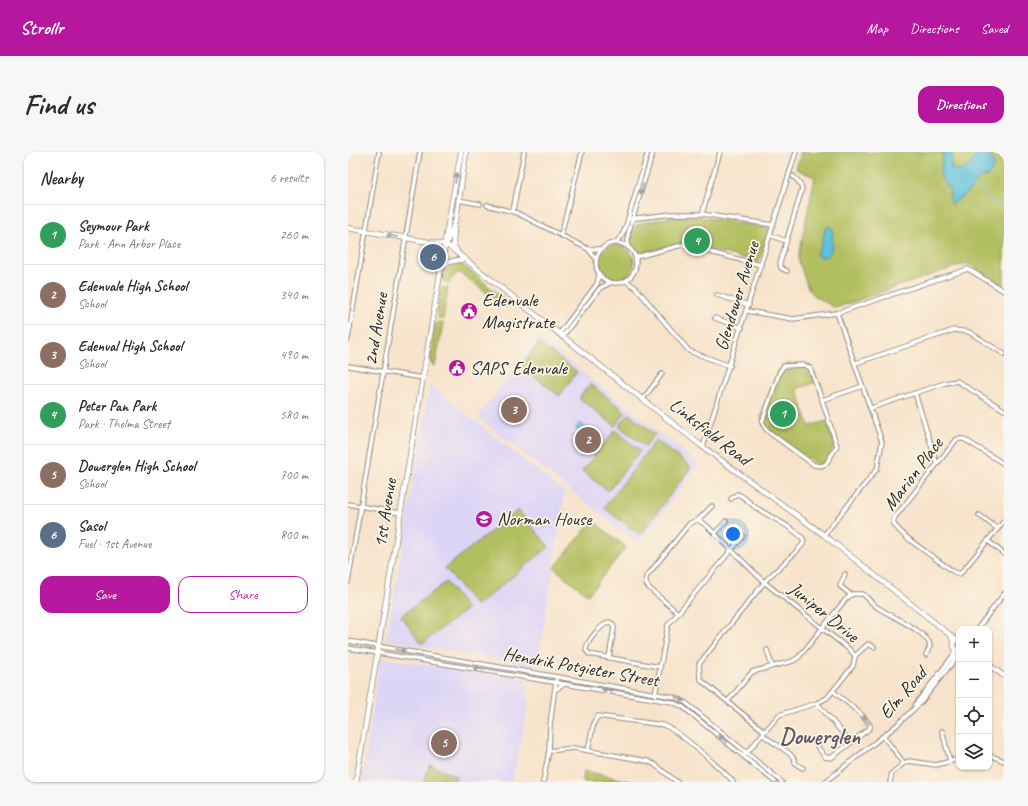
<!DOCTYPE html>
<html lang="en">
<head>
<meta charset="utf-8">
<style>
  :root { --surface:#fff; --page:#f7f7f7; --text:#2b2b33; --muted:#7c7c81; --line:#e1e1e2; --accent:#b5179e }
  body { margin:0; font-family:Caveat,sans-serif; background:var(--page); color:var(--text) }
  .controls { position:absolute; right:12px; bottom:12px; display:grid; overflow:hidden; border-radius:8px; box-shadow:0 1px 3px #0004 }
  .controls button { width:36px; height:36px; display:grid; place-items:center; padding:0; border:0; border-bottom:1px solid var(--line); background:var(--surface); color:var(--text); font:20px sans-serif }
  .you { position:absolute; left:385px; top:382px; width:14px; height:14px; margin:-10px; border:3px solid #fff; border-radius:50%; background:#1a73e8; box-shadow:0 0 0 6px #1a73e833 }
  .badge { display:grid; place-items:center; width:26px; height:26px; border-radius:50%; background:var(--accent); color:#fff; font-size:13px; font-weight:700 }
  .pin { position:absolute; translate:-50% -50%; border:2px solid #fff; box-shadow:0 1px 4px #0006 }
  .list { margin:0; padding:0; list-style:none }
  h2 { display:flex; justify-content:space-between; align-items:center; height:52px; margin:0; padding:0 16px; font-size:17px }
  h2 small { font-size:13px; font-weight:400; color:var(--muted) }
  .list li { display:grid; grid-template-columns:26px 1fr auto; gap:12px; align-items:center; box-sizing:border-box; height:60px; padding:0 16px; border-top:1px solid var(--line) }
  .list b { display:block; font-size:15px; white-space:nowrap }
  .list p { margin:0; font-size:13px; white-space:nowrap; color:var(--muted) }
  .list em { font-size:13px; font-style:normal; color:var(--muted) }
  .actions { display:flex; gap:8px; padding:12px 16px }
  .actions a { flex:1; padding:9px 0; border:1px solid var(--accent); border-radius:12px; text-align:center; font-size:14px; color:var(--accent) }
  .actions .main { background:var(--accent); color:#fff }
  .icon { flex:none; width:22px; height:22px; fill:none; stroke:currentColor; stroke-width:2; stroke-linecap:round; stroke-linejoin:round }
  .map { position:relative; flex:none; width:656px; height:630px; overflow:hidden; border-radius:12px }
  header { display:flex; align-items:center; gap:24px; box-sizing:border-box; height:56px; padding:0 20px; background:var(--accent); color:#fff }
  header strong { font-size:19px }
  nav { display:flex; gap:22px; margin-inline-start:auto; font-size:14px }
  .intro { display:flex; align-items:center; justify-content:space-between; box-sizing:border-box; height:96px; padding:0 24px }
  h1 { margin:0; font-size:28px }
  .button { padding:10px 18px; border-radius:12px; background:var(--accent); color:#fff; font-size:14px; font-weight:700 }
  main { display:flex; gap:24px; padding:0 24px }
  aside { flex:1; background:var(--surface); border-radius:12px; box-shadow:0 1px 3px #0004 }
  .map>svg:first-child { display:block }
  .built { fill:#ddd5f6 }
  .green { fill:#b2bf61; stroke:#6e7546 }
  .water { fill:#5fc1dd; stroke:#457684 }
  .lines { fill:none; stroke-linecap:round; stroke-linejoin:round }
  .stream { stroke:#5fc1dd; stroke-width:1 }
  .minor-casing { stroke:#91877b; stroke-width:5.5 }
  .major-casing { stroke:#91877b; stroke-width:6 }
  .minor { stroke:#fff; stroke-width:3.5 }
  .major { stroke:#fff; stroke-width:4.5 }
  .oneway { fill:#a0a0a0 }
  .labels { text-anchor:middle; dominant-baseline:central; stroke-width:3.5; stroke-linejoin:round; paint-order:stroke }
  .street-label { font-size:19px; fill:#2b2b2b; stroke:#fcf5e5 }
  .poi-label { font-size:19px; fill:#2b2b2b; stroke:#fcf5e5; text-anchor:start }
  .district-label { font-size:23px; font-weight:bold; fill:#635767; stroke:#fcf5e5 }
</style>
</head>
<body>
<header>
<strong>Strollr</strong>
<nav><a>Map</a><a>Directions</a><a>Saved</a></nav>
</header>
<div class="intro"><h1>Find us</h1><a class="button">Directions</a></div>
<main>
<aside>
<h2>Nearby<small>6 results</small></h2>
<ul class="list">
<li><span class="badge" style="background:#2e9e5b">1</span><div><b>Seymour Park</b><p>Park · Ann Arbor Place</p></div><em>260 m</em></li>
<li><span class="badge" style="background:#8d6e63">2</span><div><b>Edenvale High School</b><p>School</p></div><em>340 m</em></li>
<li><span class="badge" style="background:#8d6e63">3</span><div><b>Edenval High School</b><p>School</p></div><em>490 m</em></li>
<li><span class="badge" style="background:#2e9e5b">4</span><div><b>Peter Pan Park</b><p>Park · Thelma Street</p></div><em>580 m</em></li>
<li><span class="badge" style="background:#8d6e63">5</span><div><b>Dowerglen High School</b><p>School</p></div><em>700 m</em></li>
<li><span class="badge" style="background:#5c6f8a">6</span><div><b>Sasol</b><p>Fuel · 1st Avenue</p></div><em>800 m</em></li>
</ul>
<div class="actions"><a class="main">Save</a><a>Share</a></div>
</aside>
<div class="map">
<svg width="656" height="630" viewBox="0 0 656 630">
  <rect width="100%" height="100%" fill="#fcf5e5"/>
  <filter id="ink" filterUnits="userSpaceOnUse"><feTurbulence type="fractalNoise" baseFrequency=".025" numOctaves="2"/><feDisplacementMap in="SourceGraphic" scale="8" xChannelSelector="R" yChannelSelector="G"/><feConvolveMatrix kernelMatrix="1 2 1 2 8 2 1 2 1" color-interpolation-filters="sRGB"/></filter>
  <filter id="wash" filterUnits="userSpaceOnUse"><feTurbulence type="fractalNoise" baseFrequency=".012" numOctaves="4" result="noise"/><feDisplacementMap in="SourceGraphic" scale="16" xChannelSelector="R" yChannelSelector="G"/><feGaussianBlur stdDeviation="0.9" result="paint"/><feColorMatrix in="noise" values="0 0 0 0 0 0 0 0 0 0 0 0 0 0 0 0 0 1.4 0 .05"/><feComposite in="paint" operator="in"/></filter>
  <g filter="url(#wash)">
    <rect width="100%" height="100%" fill="#f7e3cb"/>
    <g class="built">
      <path d="M191,186L351,312L290,392L130,265Z"/>
      <path d="M82,233L217,341L189,515L38,488Z"/>
      <path d="M32,506L178,527L181,552L164,630H14Z"/>
    </g>
    <g class="green">
      <path d="M453,0H656V134L621,112L613,113L487,156L467,144L460,136L450,107L467,25L448,17Z"/>
      <path d="M323,65H353L421,76L411,110L335,91L294,101L287,99L281,92L280,87L284,79L290,72Z"/>
      <circle cx="268" cy="111" r="18"/>
      <path d="M106,109L113,112L161,151L158,155L111,120L101,130L102,132L95,129L94,118Z"/>
      <path d="M100,135L95,167L90,166L89,161L93,136Z"/>
      <path d="M91,170L95,171L87,214L81,210L87,171Z"/>
      <path d="M191,191L229,220L211,244L173,214Z"/>
      <path d="M439,212C459,212 461,211 468,230L449,237L461,274L479,269L487,294L475,313H469L415,273L413,264L431,218Z"/>
      <path d="M242,232L278,260L267,274L231,246Z"/>
      <path d="M281,262L307,282L297,294L271,274Z"/>
      <path d="M267,278L292,299L260,339L234,319Z"/>
      <path d="M308,288L343,315L292,383L256,356Z"/>
      <path d="M170,358L201,395L128,454L97,416Z"/>
      <path d="M245,369L278,395L240,443L206,416Z"/>
      <path d="M98,430L119,457L74,492L53,464Z"/>
      <path d="M82,613L108,624L106,630H75Z"/>
      <path d="M236,619L286,630H236L235,629Z"/>
    </g>
    <g class="water">
      <path d="M595,0H604L603,17H608L609,20L621,14L631,0H639L645,9L646,15L640,24L632,26L621,39L603,53L601,36L592,25Z"/>
      <path d="M481,74L485,77L484,96L480,104L472,105L468,103L473,94L477,77Z"/>
      <path d="M232,271L242,278L237,284L227,276Z"/>
    </g>
    <g class="lines">
      <path class="stream" d="M627,31L639,45L656,57"/>
    </g>
  </g>
  <g filter="url(#ink)">
    <g class="lines">
      <g class="minor-casing">
        <g id="minor">
          <path d="M110,48L132,52"/>
          <path d="M139,53L169,61L240,97H253"/>
          <path d="M165,59L176,0"/>
          <path d="M354,62L372,0"/>
          <path d="M280,67L324,62H354L425,73"/>
          <path d="M213,83L234,0"/>
          <path d="M422,83L438,89"/>
          <circle cx="268" cy="111" r="20"/>
          <path d="M267,91L273,85L277,77L300,0"/>
          <path d="M280,95V82L305,0"/>
          <path d="M240,97L248,107"/>
          <path d="M288,105L334,93L413,113"/>
          <path d="M439,119L433,116L432,111L454,37L452,31L445,24"/>
          <path d="M278,129L288,136L341,199L382,214"/>
          <path d="M369,143L401,153"/>
          <path d="M399,159L445,167L489,161L620,117L656,139"/>
          <path d="M367,166L394,176"/>
          <path d="M211,182L249,132L251,123"/>
          <path d="M214,185L252,136L262,131"/>
          <path d="M0,187L31,0"/>
          <path d="M508,211L606,178L621,180L656,202"/>
          <path d="M0,214L75,226"/>
          <path d="M567,241L589,312"/>
          <path d="M295,247L314,222"/>
          <path d="M474,248L462,216L456,213L436,214L432,219L414,270L417,276L422,281L466,313L473,314L478,312L489,294L474,248L515,234"/>
          <path d="M523,256L597,231L609,229L656,258"/>
          <path d="M355,295L448,0"/>
          <path d="M656,312L616,287H609L547,365L545,370C550,383 593,410 606,420L612,422L656,369"/>
          <path d="M383,347L389,342C395,343 401,351 407,355C420,364 446,375 456,388L455,392L449,399L419,427L351,512L352,525L354,529L416,579"/>
          <path d="M0,352L52,361"/>
          <path d="M631,363L650,377"/>
          <path d="M350,368L364,354"/>
          <path d="M367,381L378,369"/>
          <path d="M476,383L529,317L534,290L489,161"/>
          <path d="M640,389L656,402"/>
          <path d="M497,422L492,434L503,443"/>
          <path d="M0,430L72,0"/>
          <path d="M330,461L302,437L298,432V425L342,371L350,368L358,373L416,430L502,498L507,504L505,514L479,546L469,551L431,563L396,604"/>
          <path d="M629,477L656,442"/>
          <path d="M0,489L326,545L337,550L434,630"/>
          <path d="M0,496L324,550L335,555L427,630"/>
          <path d="M419,498L424,514"/>
          <path d="M507,504L520,492L526,495"/>
          <path d="M261,505L266,476L265,472L261,470C253,473 238,490 238,498L241,502L312,515"/>
          <path d="M207,538L217,532"/>
          <path d="M307,543L320,473L395,384"/>
          <path d="M380,549L404,520L445,509L451,505L497,448L504,442H515C520,446 524,452 529,455C540,463 581,480 582,494L578,503"/>
          <path d="M469,551L498,585L505,588"/>
          <path d="M567,553L611,496"/>
          <path d="M594,579L602,609"/>
          <path d="M414,582C423,590 434,595 443,603C449,608 443,611 455,616"/>
          <path d="M535,584L556,611"/>
          <path d="M464,587L477,605L483,606L522,576V573L514,563L485,539"/>
          <path d="M240,598L246,570L250,564L315,573C331,578 369,614 383,627L385,630"/>
          <path d="M201,599L225,596L299,609L306,612L329,630"/>
          <path d="M641,603L656,609"/>
          <path d="M556,611L561,609L588,613L611,607"/>
          <path d="M195,630L201,599L202,573L208,528"/>
          <path d="M477,630L549,573L574,549L608,506"/>
          <path d="M542,630L544,621L556,611"/>
        </g>
      </g>
      <g class="major-casing">
        <g id="major">
          <path d="M0,76L99,93L355,295L476,383L611,490"/>
          <path d="M106,77L105,92L109,99"/>
          <path d="M96,95L113,0"/>
          <path d="M93,117L101,110L116,107"/>
          <path d="M604,485L607,498L605,505"/>
          <path d="M606,508L611,504"/>
          <path d="M641,513L656,524"/>
          <path d="M8,630L96,98L108,67L118,0"/>
        </g>
      </g>
      <use href="#minor" class="minor"/>
      <use href="#major" class="major"/>
    </g>
    <defs><path id="oneway-solid" d="M-6-.8H1V-3.2L6.5 0L1 3.2V.8H-6Z"/></defs>
    <g class="oneway">
      <use href="#oneway-solid" transform="translate(108 26) rotate(-81)"/>
      <use href="#oneway-solid" transform="translate(294 37) rotate(107)"/>
      <use href="#oneway-solid" transform="translate(44 84) rotate(-170)"/>
      <use href="#oneway-solid" transform="translate(52 498) rotate(10)"/>
      <use href="#oneway-solid" transform="translate(131 517) rotate(-171)"/>
      <use href="#oneway-solid" transform="translate(259 538) rotate(-171)"/>
      <use href="#oneway-solid" transform="translate(332 547) rotate(24)"/>
      <use href="#oneway-solid" transform="translate(518 568) rotate(-127)"/>
      <use href="#oneway-solid" transform="translate(375 587) rotate(-141)"/>
    </g>
  </g>
  <defs>
    <g id="civic-disc" transform="scale(0.9)"><circle r="9.5" fill="#b5179e" stroke="#fcf5e5"/><path d="M-.6-6.5H3V-4.5H.6V-3L4-1V1h2V6H-6V1h2V-1L-.6-3ZM-1.2 2.5V6h2.4V2.5Z" fill="#fff"/></g>
    <g id="school-disc" transform="scale(0.9)"><circle r="9.5" fill="#b5179e" stroke="#fcf5e5"/><path d="M0-5L7-2L0 1L-7-2ZM-4 1L0 2.5L4 1V4Q0 6-4 4Z" fill="#fff"/></g>
  </defs>
  <g fill-rule="evenodd">
    <use href="#civic-disc" x="121" y="159"/>
    <use href="#civic-disc" x="109" y="216"/>
    <use href="#school-disc" x="136" y="367"/>
  </g>
  <g class="labels">
    <g class="street-label">
      <text transform="translate(389 144) rotate(-73)">Glendower Avenue</text>
      <text transform="translate(28 177) rotate(-81)">2nd Avenue</text>
      <text transform="translate(362 280) rotate(38)">Linksfield Road</text>
      <text transform="translate(565 322) rotate(-53)">Marion Place</text>
      <text transform="translate(37 361) rotate(-81)">1st Avenue</text>
      <text transform="translate(476 460) rotate(39)">Juniper Drive</text>
      <text transform="translate(233 515) rotate(10)">Hendrik Potgieter Street</text>
      <text transform="translate(555 541) rotate(-49)">Elm Road</text>
    </g>
    <g class="poi-label">
      <text x="134" y="148">Edenvale<tspan x="134" dy="22">Magistrate</tspan></text>
      <text x="122" y="216">SAPS Edenvale</text>
      <text x="149" y="367">Norman House</text>
    </g>
    <g class="district-label">
      <text x="472" y="584">Dowerglen</text>
    </g>
  </g>
</svg>
<div class="controls">
<button>+</button>
<button>−</button>
<button><svg class="icon" aria-label="locate" viewBox="0 0 24 24"><circle cx="12" cy="12" r="6"/><path d="M12 2v4M12 18v4M2 12h4M18 12h4"/></svg></button>
<button><svg class="icon" aria-label="layers" viewBox="0 0 24 24"><path d="M12 4l9 5-9 5-9-5zM3 14l9 5 9-5"/></svg></button>
</div>
<div class="you"></div>
<div class="pin badge" style="left:435px;top:262px;background:#2e9e5b">1</div>
<div class="pin badge" style="left:240px;top:288px;background:#8d6e63">2</div>
<div class="pin badge" style="left:166px;top:258px;background:#8d6e63">3</div>
<div class="pin badge" style="left:349px;top:89px;background:#2e9e5b">4</div>
<div class="pin badge" style="left:96px;top:591px;background:#8d6e63">5</div>
<div class="pin badge" style="left:85px;top:105px;background:#5c6f8a">6</div>
</div>
</main>
</body>
</html>
